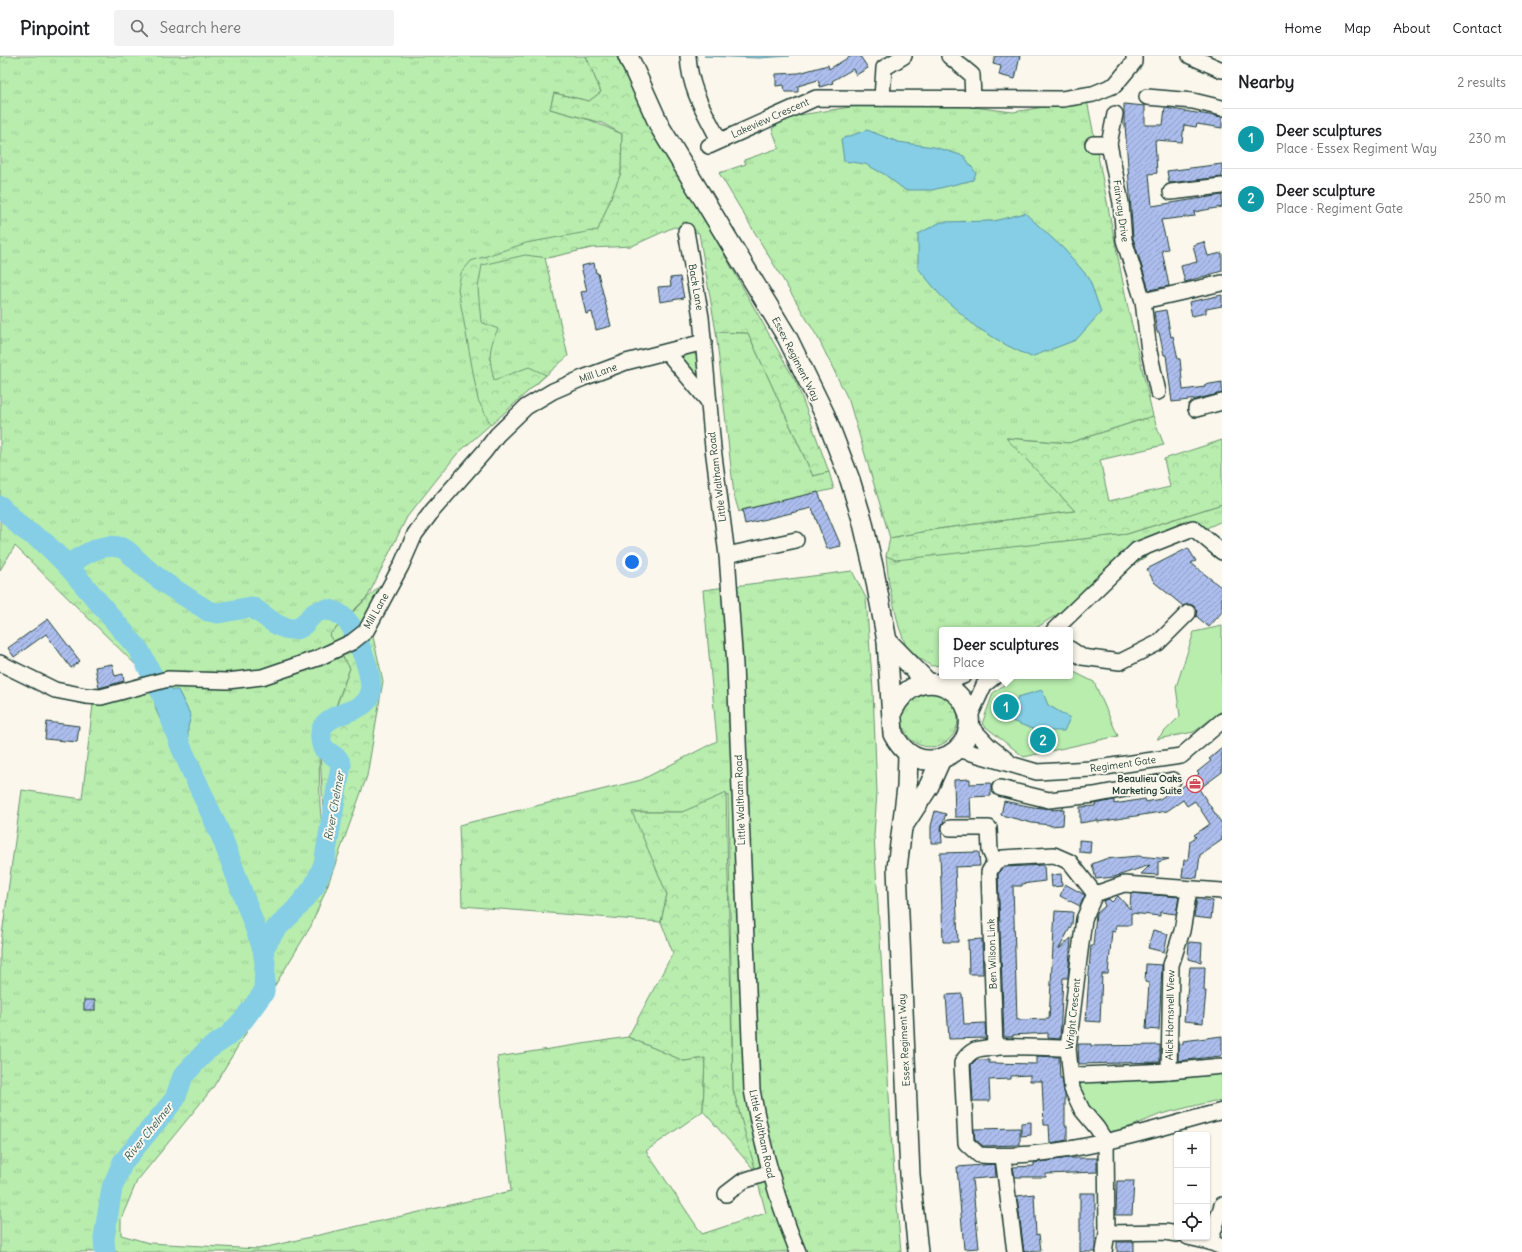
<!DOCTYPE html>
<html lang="en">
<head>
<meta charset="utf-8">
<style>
  :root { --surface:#fff; --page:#f2f2f2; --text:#202124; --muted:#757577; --line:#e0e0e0; --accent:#db2777 }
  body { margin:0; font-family:Delius,sans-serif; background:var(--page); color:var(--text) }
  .controls { position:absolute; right:12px; bottom:12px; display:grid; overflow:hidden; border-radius:4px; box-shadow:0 1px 3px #0004 }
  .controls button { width:36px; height:36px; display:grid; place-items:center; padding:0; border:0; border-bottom:1px solid var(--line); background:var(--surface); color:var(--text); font:20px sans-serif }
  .you { position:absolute; left:632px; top:506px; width:14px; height:14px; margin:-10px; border:3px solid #fff; border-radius:50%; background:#1a73e8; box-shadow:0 0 0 6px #1a73e833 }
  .badge { display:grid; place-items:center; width:26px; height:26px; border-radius:50%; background:var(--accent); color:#fff; font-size:13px; font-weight:700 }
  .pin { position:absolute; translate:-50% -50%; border:2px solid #fff; box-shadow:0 1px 4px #0006 }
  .popup { position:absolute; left:939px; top:571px; width:134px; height:52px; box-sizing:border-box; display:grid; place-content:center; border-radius:4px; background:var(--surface); filter:drop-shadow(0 1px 3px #0005); font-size:13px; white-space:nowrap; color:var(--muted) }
  .popup b { font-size:15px; color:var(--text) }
  .popup::after { content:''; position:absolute; left:50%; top:100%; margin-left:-8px; border:8px solid transparent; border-top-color:var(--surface) }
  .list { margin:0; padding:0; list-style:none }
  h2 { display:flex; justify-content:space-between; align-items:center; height:52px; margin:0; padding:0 16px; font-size:17px }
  h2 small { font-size:13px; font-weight:400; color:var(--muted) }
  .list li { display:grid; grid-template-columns:26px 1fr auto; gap:12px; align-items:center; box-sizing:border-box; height:60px; padding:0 16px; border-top:1px solid var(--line) }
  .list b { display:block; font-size:15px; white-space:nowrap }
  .list p { margin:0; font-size:13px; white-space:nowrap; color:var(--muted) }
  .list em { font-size:13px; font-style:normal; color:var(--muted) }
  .icon { flex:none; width:22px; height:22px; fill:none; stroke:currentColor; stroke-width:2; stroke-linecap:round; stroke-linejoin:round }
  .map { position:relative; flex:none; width:1222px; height:1196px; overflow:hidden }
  header { display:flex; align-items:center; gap:24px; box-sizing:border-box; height:56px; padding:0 20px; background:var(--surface); border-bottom:1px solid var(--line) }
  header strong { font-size:19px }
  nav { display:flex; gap:22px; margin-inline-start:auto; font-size:14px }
  .search { width:280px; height:36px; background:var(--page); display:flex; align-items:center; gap:10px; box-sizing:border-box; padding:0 14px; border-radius:4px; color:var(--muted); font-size:15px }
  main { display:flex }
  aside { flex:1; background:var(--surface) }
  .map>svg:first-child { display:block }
  .grass { fill:url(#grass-tufts); stroke:#6c9571 }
  .forest { fill:url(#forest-crowns); stroke:#6c9571 }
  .green { fill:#b8edae; stroke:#6c9571 }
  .water { fill:#85cee6; stroke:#5c949f }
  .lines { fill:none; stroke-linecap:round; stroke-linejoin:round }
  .river { stroke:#85cee6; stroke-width:21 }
  .building { fill:url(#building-hatch); stroke:#1f3d34 }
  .minor-casing { stroke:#1f3d34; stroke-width:18 }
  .major-casing { stroke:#1f3d34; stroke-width:22 }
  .minor { stroke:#fbf7ec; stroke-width:15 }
  .major { stroke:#fbf7ec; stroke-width:19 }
  .labels { text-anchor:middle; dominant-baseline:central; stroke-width:4; stroke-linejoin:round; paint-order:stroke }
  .street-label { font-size:10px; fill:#1f3d34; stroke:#fbf7ec }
  .poi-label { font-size:10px; font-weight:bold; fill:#1f3d34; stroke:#fbf7ec; text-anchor:end }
  .water-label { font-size:11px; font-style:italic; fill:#335a58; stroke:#fbf7ec }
</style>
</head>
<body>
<header>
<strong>Pinpoint</strong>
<div class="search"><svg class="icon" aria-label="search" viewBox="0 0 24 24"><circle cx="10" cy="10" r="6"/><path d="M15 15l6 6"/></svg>Search here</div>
<nav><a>Home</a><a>Map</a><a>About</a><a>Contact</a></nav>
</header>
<main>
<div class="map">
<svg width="1222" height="1196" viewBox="0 0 1222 1196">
  <defs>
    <pattern id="grass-tufts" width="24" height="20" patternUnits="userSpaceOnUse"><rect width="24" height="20" fill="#b8edae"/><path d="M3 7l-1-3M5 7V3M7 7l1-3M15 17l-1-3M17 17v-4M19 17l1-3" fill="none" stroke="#9ecc96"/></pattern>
    <pattern id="forest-crowns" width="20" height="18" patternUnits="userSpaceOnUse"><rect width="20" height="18" fill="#b8edae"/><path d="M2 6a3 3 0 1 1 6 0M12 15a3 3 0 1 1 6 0" fill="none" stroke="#9ecc96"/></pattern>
    <pattern id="building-hatch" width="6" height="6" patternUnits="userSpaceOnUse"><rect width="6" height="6" fill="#adbeee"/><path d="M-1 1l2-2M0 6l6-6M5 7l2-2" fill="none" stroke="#8c9cc2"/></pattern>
  </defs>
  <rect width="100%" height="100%" fill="#fbf7ec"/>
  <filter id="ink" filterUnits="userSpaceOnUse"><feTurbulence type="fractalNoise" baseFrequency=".025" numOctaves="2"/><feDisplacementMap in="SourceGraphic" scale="8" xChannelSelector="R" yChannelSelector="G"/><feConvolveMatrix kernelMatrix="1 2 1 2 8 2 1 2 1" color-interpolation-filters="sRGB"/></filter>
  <g filter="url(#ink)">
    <g class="grass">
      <path d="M0,0H586L601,36L589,45L554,37L550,53L590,64L622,78L621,117L591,192L545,202L568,300L457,398L407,461L368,540L329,579L350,612L319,696L320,749L327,831L311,870L212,1033L137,1125L121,1163V1179L149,1187L258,1193L511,1135L497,1001L628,981L684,1005L705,1002L703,1055L646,1095L702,1178L766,1157L733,1034L728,739L685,756H633L667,838L661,866L462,850L459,769L641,724L717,685L703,534L852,515L866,542L873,634L877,737L874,779L892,1091L901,1196H0V893L22,734L82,743L93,648L144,637L145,618L15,490L0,514Z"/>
      <path d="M1087,44L1127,247L1153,360L1069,387L1007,382L1075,455L938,473L890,482L849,345L818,282L719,117L746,108L744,104L779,92L772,73L786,62L794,60L875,47L957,49L1013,56Z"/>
      <path d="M716,276L748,277L813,420L829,416L834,433L743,454L739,456L734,439Z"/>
      <path d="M689,297H693L698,301L701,329L680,302V299Z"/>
      <path d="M1222,448V465L1153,496L1033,574H942V609L931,610L907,593L899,571L889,528L886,500L896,503L1127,478Z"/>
      <circle cx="930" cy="663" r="28"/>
    </g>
    <g class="forest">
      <path d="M586,0H616L655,79L683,125L797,328L829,416L813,420L748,277L716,276L699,177L674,171L632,190L591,192L548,202L525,199L482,209L478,232L481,266L498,273C488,293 489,302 494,324L529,311L546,319L491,369L478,344L458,233L461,217L471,205L526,187L598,174L621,117L622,78L602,67L550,53L554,37L589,45L601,36Z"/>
      <path d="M1153,360L1164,389L1100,404L1109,445L1170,431L1164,403L1222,384V448L1127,478L896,504L886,500L890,482L938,473L1075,455L1006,382L1069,387Z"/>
      <path d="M412,499L371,572L383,625L367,720L327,831L320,696L350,612L329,579Z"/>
      <path d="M726,737L733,1034L756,1116L703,1055L705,1002L684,1005L628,981L673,897L661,866L667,838L632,756H682Z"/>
    </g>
    <g class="green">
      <path d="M1222,570V655L1194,676L1157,683L1180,660L1176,631L1194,576Z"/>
      <path d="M1070,614L1094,626L1118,680L1024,701L982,668L993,637L1016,620H1070Z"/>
      <path d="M1078,1013L1150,1025L1187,1022L1201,1017L1222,1015V1046L1214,1045L1161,1058L1106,1081L1076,1034Z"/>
    </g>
    <g class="water">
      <path d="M704,0H790L759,2Z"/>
      <path d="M867,74L898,86L934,91L964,100L976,117L973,124L932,134H905L884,118L865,108L844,105L841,83Z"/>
      <path d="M1025,157L1065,194L1089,222L1101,256L1076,284L1031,301L1008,290L976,271L940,239L918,212V178L941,166L994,165Z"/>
      <path d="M170,634H178L191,660L188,671V685L177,692L172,676L161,665L156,654L154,642Z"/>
      <path d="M1042,634L1048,649L1070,662L1064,675H1038L1004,662L1018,641Z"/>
    </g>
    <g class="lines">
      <g class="river">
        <path d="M0,450L22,472L45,487L67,509L139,594L163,640L181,691L223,784L263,893L265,907L264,936L244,963L228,980L207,994L183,1020L175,1043L123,1106L112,1132L104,1182L105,1196"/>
        <path d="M67,509C82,500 101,487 118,491C127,492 132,500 138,505C158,525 184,539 208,555L218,557L251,551C265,558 277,574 294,573C305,573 307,562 315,557C334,546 352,566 357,583C363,599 374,622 370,639C363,663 309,651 323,692L338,703L341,709L324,808L314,831L296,853L275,874L263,893"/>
      </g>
    </g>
    <g class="building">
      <path d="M851,0H860L868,12L856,19L853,13L832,25L833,27L820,31L818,24L798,30V36H785L784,29L776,30V18L799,17L828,9L829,13Z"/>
      <path d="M995,0H1020L1015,23L999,19L1001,10L993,8Z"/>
      <path d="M1124,48L1145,50V69H1163L1165,52L1222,61V72L1197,68L1196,71L1184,69L1182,86L1155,84L1157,117L1149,118L1152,150L1222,139V151L1194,156L1195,160L1161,164L1168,193L1162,194L1169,230L1149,234L1133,182L1125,68L1124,69Z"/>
      <path d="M1222,108V121L1169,127L1167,115Z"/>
      <path d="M1204,186L1208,200L1222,197V215L1185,226L1181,210L1197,206L1193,189Z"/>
      <path d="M594,207L596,217H598L611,270L596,274L592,256L586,258L581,236L587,235L581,210Z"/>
      <path d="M680,221L684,242L660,246L658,231L671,230L670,222Z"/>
      <path d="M1222,239V250L1206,253V257L1192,260L1189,246Z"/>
      <path d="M1166,254L1171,281L1173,280L1178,303H1180L1183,334L1205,331L1204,329L1222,326V337L1197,343L1172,346L1166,299H1164L1159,276H1157L1154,256Z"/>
      <path d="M818,436L841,490L827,493L812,452L745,468L742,454Z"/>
      <path d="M1188,492L1196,505L1191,507L1222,532V556L1209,571L1196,560L1197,555L1194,550L1190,548L1183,550L1154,526L1147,513Z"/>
      <path d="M48,563L80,605L71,612L46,578L14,601L8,592Z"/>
      <path d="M112,608L115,620L123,618L124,625L99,632L95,611Z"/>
      <path d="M47,666L79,670L77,686L45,683Z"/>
      <path d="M1222,692V716L1199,733L1222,768V784L1200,799L1197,822L1182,821L1184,804H1188L1190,785L1196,781L1194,779L1210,768L1195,745L1187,750L1183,744L1167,755L1098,766V764L1080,767V751L1095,750V748L1114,744V748L1145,743L1146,746L1160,743L1174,733L1176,736L1199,718L1197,716L1211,705L1209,703Z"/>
      <path d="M970,723V728L991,727V740L970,741L971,761H955L954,724Z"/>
      <path d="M1004,745L1033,751L1053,753L1052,754L1064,753L1063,769L1050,770V769L1032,767L1001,759Z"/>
      <path d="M935,755L946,758L941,772L942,787H931V770Z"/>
      <path d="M1079,784L1091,785L1090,797L1079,796Z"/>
      <path d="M979,796L980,810L955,811L958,886H943L940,797Z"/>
      <path d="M1138,800L1169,803L1158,806V819L1141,818L1150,809L1114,821L1096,823L1092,808L1105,803Z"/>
      <path d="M1044,809L1045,825L1022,828V830H1013L1017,964L1049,963L1055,855L1073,856L1072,868L1059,893L1071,882L1068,922H1063L1060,983L1048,982V977L1013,979V981H1004L998,818L1001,813L1005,811Z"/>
      <path d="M1061,818L1062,830L1052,831L1051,819Z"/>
      <path d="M1065,828L1085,839L1080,850L1060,840Z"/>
      <path d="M1131,837L1179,841L1176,858L1160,856V860L1131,857V869H1116L1115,876L1112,875L1108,918H1102L1100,966L1086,965L1090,901L1091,890H1093L1096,858L1105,850L1103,845L1109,843L1112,846L1118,840L1130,853Z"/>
      <path d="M1197,843L1213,845L1211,863L1194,861Z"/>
      <path d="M1153,874L1168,878L1164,896L1148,892Z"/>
      <path d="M982,883L983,918H969L968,884Z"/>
      <path d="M1189,886L1202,887L1201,906L1188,903Z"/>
      <path d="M1146,908L1162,909L1159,974L1146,973L1149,927L1145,926Z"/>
      <path d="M1190,911H1205L1204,935H1206L1203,967L1184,965Z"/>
      <path d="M962,938L964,968L985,967L986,982L949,983L946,939Z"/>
      <rect x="84" y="944" width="11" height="10"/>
      <path d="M1222,980V999L1220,1000L1178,1005V988H1183V985Z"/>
      <path d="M1078,988H1091V990L1160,989V1006L1079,1008Z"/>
      <path d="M1037,1000L1059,1001L1060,1022H1062L1065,1039V1070H1067V1084L1050,1087L1049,1069H1044L1042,1025H1030V1019L1011,1020V1023L989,1024L990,1045H973L971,1009L976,1004H989V1007L1037,1008Z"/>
      <path d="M1031,1066V1079L1021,1080V1067Z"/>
      <path d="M1020,1072V1089L983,1090L975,1083L974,1073Z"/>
      <path d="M1068,1102H1097V1116L1046,1118V1121H1015L1013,1111L1034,1110V1107Z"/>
      <path d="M995,1108L996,1121L972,1123L979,1192L964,1193L957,1111Z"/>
      <path d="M1117,1125H1134L1132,1159H1116Z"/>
      <rect x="1080" y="1137" width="15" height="59"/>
      <path d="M1034,1138L1036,1179L1039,1178L1041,1195L1024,1196L1017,1140Z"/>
      <rect x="1117" y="1186" width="17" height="10"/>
    </g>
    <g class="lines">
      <g class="minor-casing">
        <g id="minor">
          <path d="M688,0C690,34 704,55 719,84"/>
          <path d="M949,0L972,19L973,43"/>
          <path d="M1190,0L1222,14"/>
          <path d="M1147,41L1193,45L1222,52"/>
          <path d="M882,42L884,12L904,0"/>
          <path d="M1115,58L1109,88L1121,147L1124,184L1143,245L1149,295L1158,336"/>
          <path d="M1093,88H1109"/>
          <path d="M709,90L816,42L1062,43L1093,38L1115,29L1134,6V0"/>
          <path d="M1171,136L1222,130"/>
          <path d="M686,175L701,261L713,392L727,499L735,609L752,1034C762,1090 776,1143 798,1196"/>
          <path d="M1143,245L1222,227"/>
          <path d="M667,296L709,346"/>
          <path d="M1196,353L1222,346"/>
          <path d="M727,499L796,484"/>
          <path d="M1054,574L1137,494L1193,472L1222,496"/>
          <path d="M1070,593L1082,601L1120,606L1158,587L1188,557"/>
          <path d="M0,607L55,634L86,640L101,641L168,623L227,625L262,621L318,602L352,586L366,575L401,510L415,478L433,454L484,396L497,379L526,351L553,335L583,322L626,306L704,286"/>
          <path d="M941,628L963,620"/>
          <path d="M969,662L984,629L995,620"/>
          <path d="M969,669L989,690L1008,705"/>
          <path d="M958,693L1037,716L1091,713L1181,700L1222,665"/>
          <path d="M1000,732L1049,744L1094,739L1173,724"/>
          <path d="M950,772H989L990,795L995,806"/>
          <path d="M995,992L989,816L995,806L1003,802L1054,799L1070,806L1095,838"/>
          <path d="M1068,992C1045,992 995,988 975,994C969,997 965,1001 962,1007L966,1087L979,1099C1060,1104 1144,1076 1222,1055"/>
          <path d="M1169,1015L1171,909L1182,875L1189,834"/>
          <path d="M1081,1019L1169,1015L1222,1010"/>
          <path d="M1003,1101L1015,1196"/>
          <path d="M726,1138L743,1125L770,1116"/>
          <path d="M1177,1178L1165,1176L1107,1177L1106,1086L1097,1072L1082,1054L1072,1033L1068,992L1084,863L1095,838L1124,828L1222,835"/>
          <path d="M1188,1181L1210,1186L1222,1191"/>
          <path d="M1210,1186L1222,1149"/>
          <path d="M1104,1196L1107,1177"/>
        </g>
      </g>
      <g class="major-casing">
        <g id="major">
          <path d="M628,0L660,71L787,281L825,359L850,424L862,463L873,510L887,585L893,678C901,693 913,705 931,704C944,703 954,699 962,688C992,644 922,596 893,654"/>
          <path d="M887,585L928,627"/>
          <path d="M908,698L907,731L897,812L910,1119L918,1196"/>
          <path d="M905,767L929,730L941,703"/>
        </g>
      </g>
      <use href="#minor" class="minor"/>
      <use href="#major" class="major"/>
    </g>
  </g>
  <defs>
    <g id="office-ring" transform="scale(0.9)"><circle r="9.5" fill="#fbf7ec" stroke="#d1495b" stroke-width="1.5"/><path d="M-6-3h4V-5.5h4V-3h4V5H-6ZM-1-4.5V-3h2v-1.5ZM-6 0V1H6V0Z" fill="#d1495b"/></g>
  </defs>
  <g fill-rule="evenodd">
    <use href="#office-ring" x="1195" y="728"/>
  </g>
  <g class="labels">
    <g class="street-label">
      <text transform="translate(770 62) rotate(-24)">Lakeview Crescent</text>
      <text transform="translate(1121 155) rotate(82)">Fairway Drive</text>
      <text transform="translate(696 231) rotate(80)">Back Lane</text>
      <text transform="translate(796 303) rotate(63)">Essex Regiment Way</text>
      <text transform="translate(598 317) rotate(-20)">Mill Lane</text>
      <text transform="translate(717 421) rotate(-97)">Little Waltham Road</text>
      <text transform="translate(376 555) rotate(-60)">Mill Lane</text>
      <text transform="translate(1123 708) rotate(-8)">Regiment Gate</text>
      <text transform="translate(740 744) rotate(-92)">Little Waltham Road</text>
      <text transform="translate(992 898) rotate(-92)">Ben Wilson Link</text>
      <text transform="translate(1073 958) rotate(-84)">Wright Crescent</text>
      <text transform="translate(1170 959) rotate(-89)">Alick Hornsnell View</text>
      <text transform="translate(904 984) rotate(-93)">Essex Regiment Way</text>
      <text transform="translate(762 1078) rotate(78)">Little Waltham Road</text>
    </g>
    <g class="poi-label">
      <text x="1182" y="722">Beaulieu Oaks<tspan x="1182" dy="12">Marketing Suite</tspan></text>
    </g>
    <g class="water-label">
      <text transform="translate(334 750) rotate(-80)">River Chelmer</text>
      <text transform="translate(148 1076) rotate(-51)">River Chelmer</text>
    </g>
  </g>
</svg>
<div class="controls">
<button>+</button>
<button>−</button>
<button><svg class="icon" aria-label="locate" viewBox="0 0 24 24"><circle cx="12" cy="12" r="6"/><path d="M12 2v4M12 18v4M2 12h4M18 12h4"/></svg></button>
</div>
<div class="you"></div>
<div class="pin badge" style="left:1006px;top:651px;background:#0f9aa8">1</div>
<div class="popup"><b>Deer sculptures</b>Place</div>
<div class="pin badge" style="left:1043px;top:684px;background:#0f9aa8">2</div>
</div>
<aside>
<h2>Nearby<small>2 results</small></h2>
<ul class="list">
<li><span class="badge" style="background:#0f9aa8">1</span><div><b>Deer sculptures</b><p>Place · Essex Regiment Way</p></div><em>230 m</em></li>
<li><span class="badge" style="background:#0f9aa8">2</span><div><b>Deer sculpture</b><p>Place · Regiment Gate</p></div><em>250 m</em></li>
</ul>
</aside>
</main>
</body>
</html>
